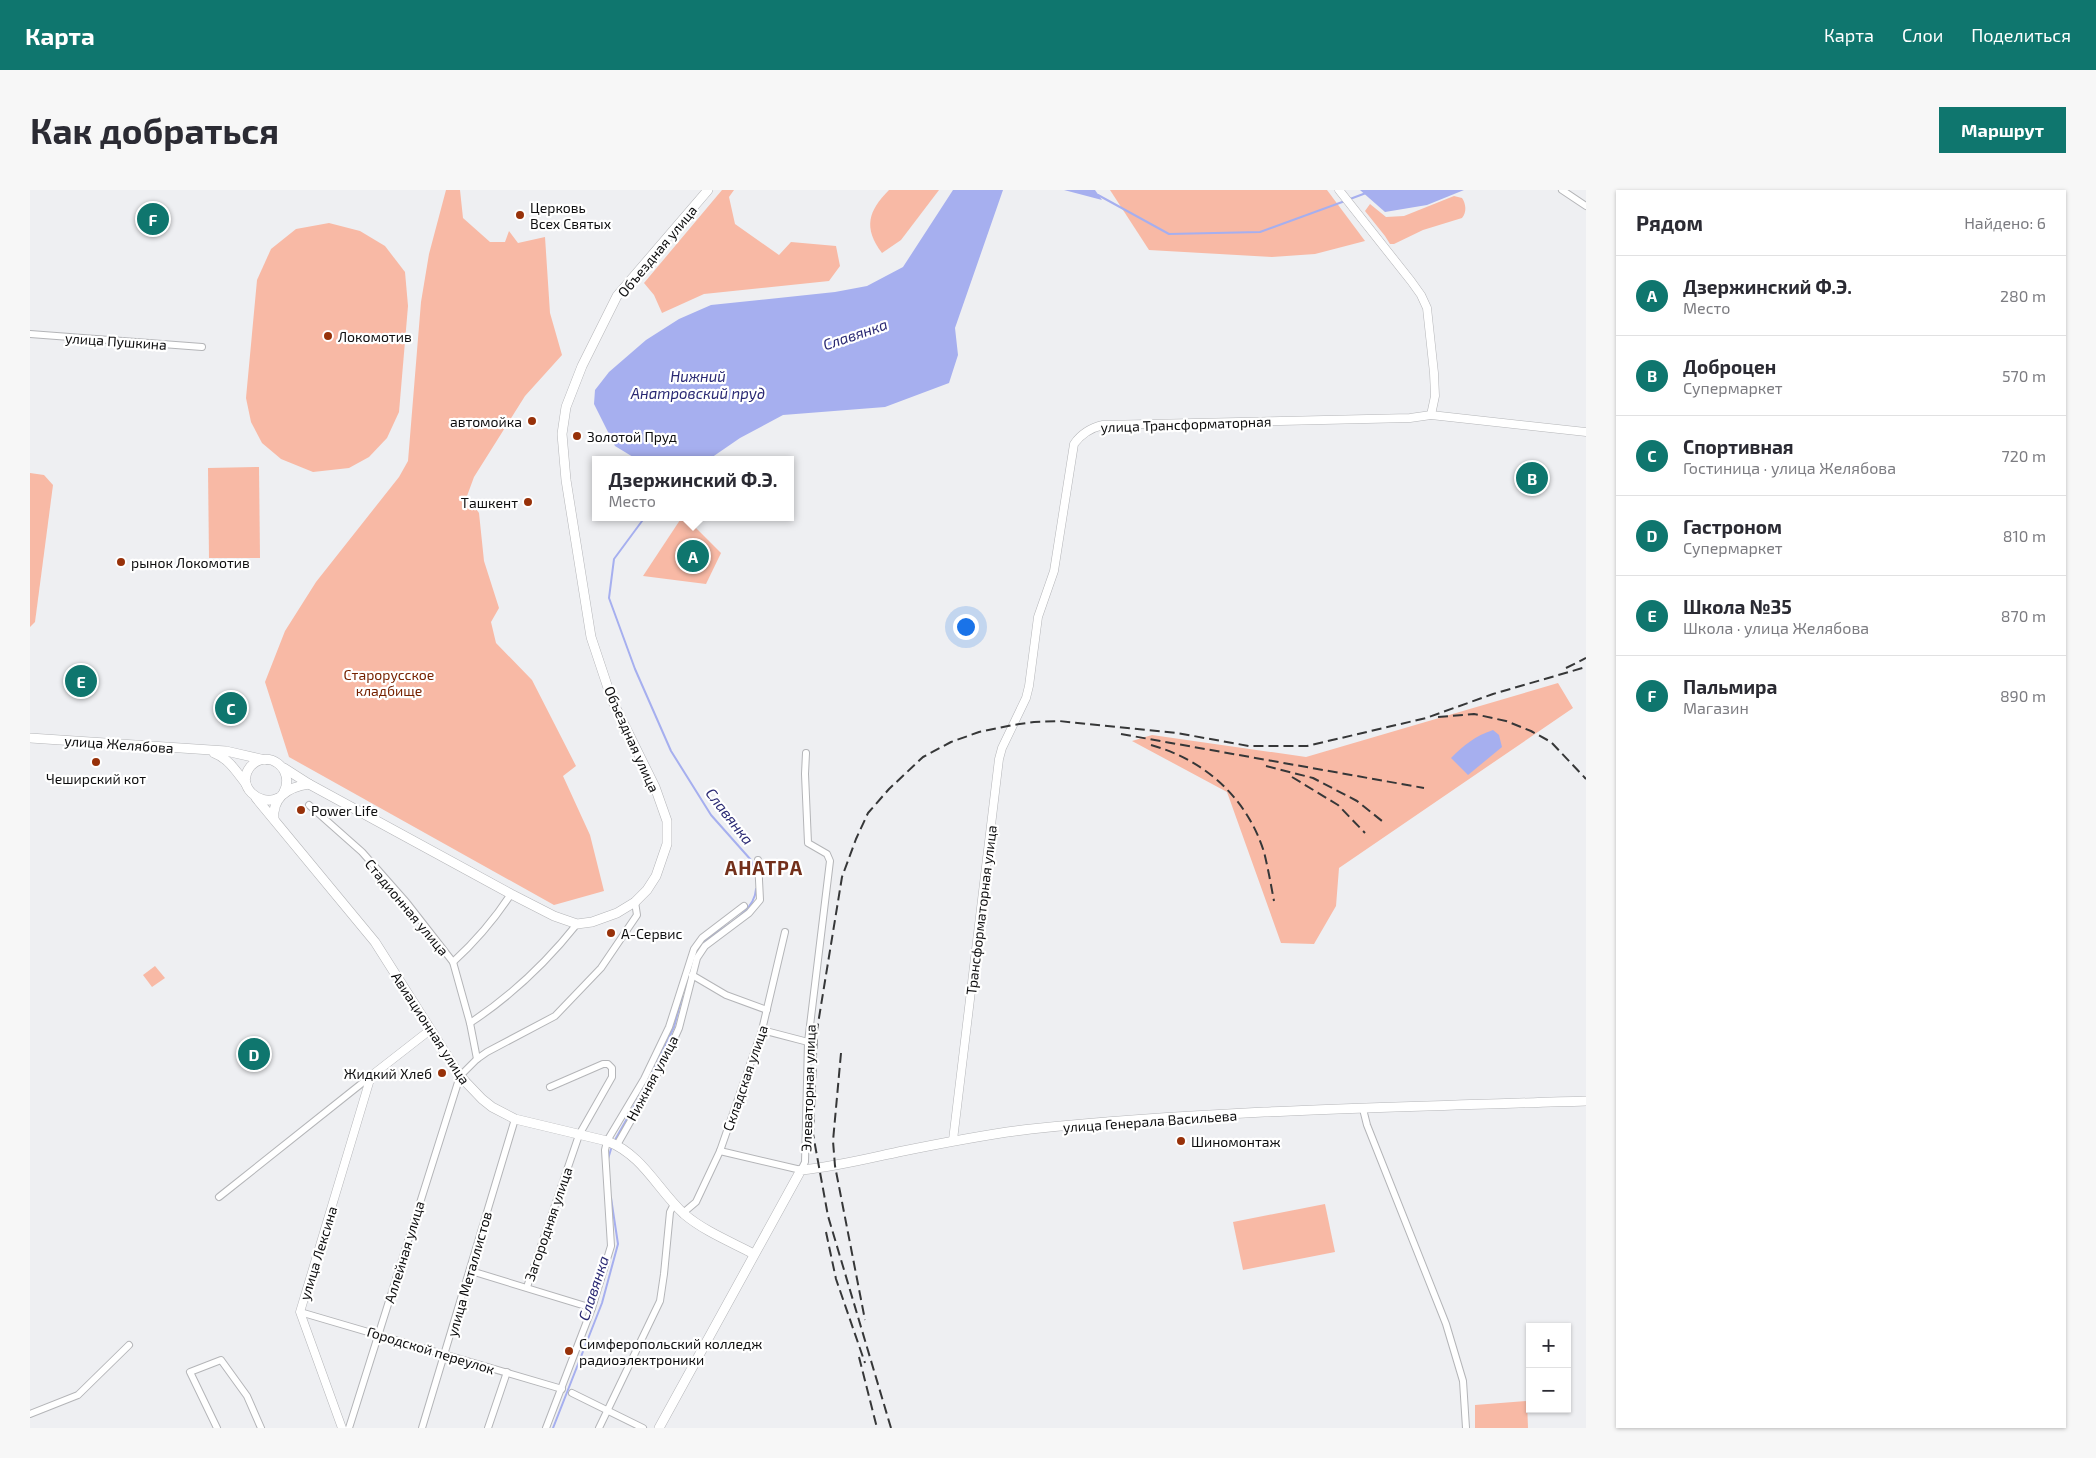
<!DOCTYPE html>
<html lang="ru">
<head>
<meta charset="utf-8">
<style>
  :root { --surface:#fff; --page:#f7f7f7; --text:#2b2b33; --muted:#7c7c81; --line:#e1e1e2; --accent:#0f766e }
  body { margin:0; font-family:"Exo 2",sans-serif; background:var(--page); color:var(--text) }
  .controls { position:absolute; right:15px; bottom:15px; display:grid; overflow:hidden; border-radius:0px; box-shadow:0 1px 4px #0004 }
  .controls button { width:45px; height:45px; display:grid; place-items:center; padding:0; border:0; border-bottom:1px solid var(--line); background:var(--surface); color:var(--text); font:25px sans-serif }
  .you { position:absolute; left:935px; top:436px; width:18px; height:18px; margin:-12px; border:4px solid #fff; border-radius:50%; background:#1a73e8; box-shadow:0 0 0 8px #1a73e833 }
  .badge { display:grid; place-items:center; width:32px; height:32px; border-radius:50%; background:var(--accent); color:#fff; font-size:16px; font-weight:700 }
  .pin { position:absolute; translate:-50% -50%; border:2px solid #fff; box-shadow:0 1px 5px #0006 }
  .popup { position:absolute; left:562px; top:266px; width:202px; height:65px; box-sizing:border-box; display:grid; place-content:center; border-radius:0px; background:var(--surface); filter:drop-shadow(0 1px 4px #0005); font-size:16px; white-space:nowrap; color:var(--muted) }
  .popup b { font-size:19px; color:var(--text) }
  .popup::after { content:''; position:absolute; left:50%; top:100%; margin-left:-10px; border:10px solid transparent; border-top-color:var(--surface) }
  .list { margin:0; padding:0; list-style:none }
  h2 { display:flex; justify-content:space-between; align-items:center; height:65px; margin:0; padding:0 20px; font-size:21px }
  h2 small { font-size:16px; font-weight:400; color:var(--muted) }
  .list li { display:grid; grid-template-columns:32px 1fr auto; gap:15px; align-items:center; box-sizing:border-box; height:80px; padding:0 20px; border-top:1px solid var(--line) }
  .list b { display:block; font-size:19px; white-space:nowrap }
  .list p { margin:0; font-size:16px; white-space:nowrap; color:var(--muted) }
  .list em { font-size:16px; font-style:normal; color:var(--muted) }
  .map { position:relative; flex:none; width:1556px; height:1238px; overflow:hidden; border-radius:0px }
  header { display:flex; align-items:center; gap:30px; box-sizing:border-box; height:70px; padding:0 25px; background:var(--accent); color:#fff }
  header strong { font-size:24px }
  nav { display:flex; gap:28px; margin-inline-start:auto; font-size:18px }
  .intro { display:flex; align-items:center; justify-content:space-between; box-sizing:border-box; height:120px; padding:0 30px }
  h1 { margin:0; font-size:35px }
  .button { padding:12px 22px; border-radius:0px; background:var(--accent); color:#fff; font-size:18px; font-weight:700 }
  main { display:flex; gap:30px; padding:0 30px }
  aside { flex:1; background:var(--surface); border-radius:0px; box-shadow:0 1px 4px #0004 }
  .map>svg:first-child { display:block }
  .green { fill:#f8b9a5 }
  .water { fill:#a6afef }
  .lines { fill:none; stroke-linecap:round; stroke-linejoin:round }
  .stream { stroke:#a6afef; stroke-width:2 }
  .minor-casing { stroke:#b4b5b8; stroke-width:8 }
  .tertiary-casing { stroke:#b4b5b8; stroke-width:9 }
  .secondary-casing { stroke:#b4b5b8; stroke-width:10 }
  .minor { stroke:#fff; stroke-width:6 }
  .tertiary { stroke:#fff; stroke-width:8 }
  .secondary { stroke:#fff; stroke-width:9 }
  .rail { stroke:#363738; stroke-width:2; stroke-dasharray:10 5; stroke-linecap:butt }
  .poi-dot { fill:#973109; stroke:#fff; stroke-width:2 }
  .labels { text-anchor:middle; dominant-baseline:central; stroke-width:4.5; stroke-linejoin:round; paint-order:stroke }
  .poi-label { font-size:14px; fill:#0e0e0f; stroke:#fff; text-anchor:start }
  .street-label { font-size:14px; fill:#0e0e0f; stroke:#fff }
  .park-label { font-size:14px; fill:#762201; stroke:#fff }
  .water-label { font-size:15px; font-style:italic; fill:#2a2973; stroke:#fff }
  .district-label { font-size:19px; font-weight:bold; letter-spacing:1px; fill:#73301b; stroke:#fff }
</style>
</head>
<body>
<header>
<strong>Карта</strong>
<nav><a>Карта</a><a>Слои</a><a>Поделиться</a></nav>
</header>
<div class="intro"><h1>Как добраться</h1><a class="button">Маршрут</a></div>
<main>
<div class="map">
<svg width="1556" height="1238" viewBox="0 0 1556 1238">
  <rect width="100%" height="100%" fill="#eeeff2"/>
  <g class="green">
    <path d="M416,0H430L433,28L460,52H475L479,41L488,53L515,47L520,123L532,165L495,206L444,287L437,306L449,323L454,371L469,418L461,432L466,453L502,490L546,576L533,586L560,645L574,701L524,715L259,567L235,492L255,441L286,392L369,287L378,271L391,112L399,64Z"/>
    <path d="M692,0H704L699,7L705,34L749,65L761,52L806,56L810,76L799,91L674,104L632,123L624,105L614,93Z"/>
    <path d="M859,0H909L871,50L852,63C833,38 838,21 859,0Z"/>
    <path d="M1080,0H1297L1335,51L1285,64L1242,67L1119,60Z"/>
    <path d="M1424,6L1432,8C1436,14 1437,22 1432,28L1393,40L1364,54H1360L1355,46L1335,21L1340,14L1356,27L1374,26Z"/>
    <path d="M299,33L330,41L355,56L375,82L378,116L369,222L357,248L339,267L319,278L283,282L251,269L232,253L221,232L216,208L227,90L241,59L266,39Z"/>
    <path d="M229,277L230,368H179L178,278Z"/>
    <path d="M0,283L14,285L23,295L5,432L0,437Z"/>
    <path d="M652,327H655L691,363L676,394L613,386Z"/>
    <path d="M1528,493L1543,518L1309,678L1306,716L1284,754L1251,753L1197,602L1102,551L1122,545L1276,567Z"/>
    <path d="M125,776L135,788L122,797L113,785Z"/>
    <path d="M1295,1014L1305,1062L1213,1080L1203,1032Z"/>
    <path d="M1497,1211L1498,1238H1445V1215Z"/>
  </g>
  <g class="water">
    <path d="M923,0H973L925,138L928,165L919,193L855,217L753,225L710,248L678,270H608L585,256L564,214L565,200L579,182L616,150L649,129L681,115L805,102L837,96L873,77Z"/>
    <path d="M1034,0H1065L1072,10Z"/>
    <path d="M1330,0H1434L1397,15L1355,22Z"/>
    <path d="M1463,540L1469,545L1472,557L1438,585L1421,568C1434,555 1445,546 1463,540Z"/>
  </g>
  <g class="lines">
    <g class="stream">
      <path d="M1068,5L1139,44L1230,42L1315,11"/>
      <path d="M1320,9L1336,3"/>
      <path d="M615,327L584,369L579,408L605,479L641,561L681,625L721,670L726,685"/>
      <path d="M673,754L677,749C694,737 725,722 726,699"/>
      <path d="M585,950L616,895L644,837L652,807"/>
      <path d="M578,969L581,959"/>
      <path d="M523,1238L572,1113L588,1054L581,1008"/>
    </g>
    <g class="minor-casing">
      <g id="minor">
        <path d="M1532,0L1556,16"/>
        <path d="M0,144L172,157"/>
        <path d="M279,615L332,662L377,713L423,772L440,833L447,869"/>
        <path d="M423,772C446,751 464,730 481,704"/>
        <path d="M662,785L696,805L737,820"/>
        <path d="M440,833C481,806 516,773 547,734"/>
        <path d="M732,840L778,852"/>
        <path d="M1333,919L1337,935L1416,1134L1433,1191L1436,1238"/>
        <path d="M587,955L632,876L649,838L667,768L675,756L719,723L730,710L728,670"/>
        <path d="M690,961L771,980L775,972L778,852L800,671L797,664L778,653L775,584L776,563"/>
        <path d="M189,1007L341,886"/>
        <path d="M653,1023L666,1012L690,961L732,840L755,742"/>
        <path d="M441,1081L562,1118"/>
        <path d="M497,1097L549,945L582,887V878L578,874H573L520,897"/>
        <path d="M270,1122L532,1199"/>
        <path d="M542,1203L613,1238"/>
        <path d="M0,1224L48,1205L99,1155"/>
        <path d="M187,1238L160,1182L191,1170L217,1206L231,1238"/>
        <path d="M319,1238L430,886L447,869L457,862L525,826L571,778L607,725L605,712"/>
        <path d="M392,1238L485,929"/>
        <path d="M458,1238L477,1182"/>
        <path d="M516,1238L562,1118L581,1056L575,960L577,951L614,889L639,837L664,759L672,748L714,716"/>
        <path d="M569,1238L630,1111L634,1084L640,1022L644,1014"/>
      </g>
    </g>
    <g class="tertiary-casing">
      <g id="tertiary">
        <path d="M1309,0L1381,91L1391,105L1397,118L1404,183L1405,206L1401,225"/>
        <path d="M923,950L969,569L972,558L996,508L999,496L1008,427L1024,381L1044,254C1051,244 1060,238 1073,235L1380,228L1401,225L1556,242"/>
        <path d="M312,1238L270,1122L341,886L400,840"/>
      </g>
    </g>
    <g class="secondary-casing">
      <g id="secondary">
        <path d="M0,548L196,561L235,570"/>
        <path d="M184,563C198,568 207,582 216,594"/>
        <path d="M254,578L279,594L481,704L524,726L547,734L562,732L587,723L605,712L617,700L626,686L637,654V631L625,597L582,510L561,447L536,290L532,244L536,217L552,176L587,106L678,0"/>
        <path d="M226,608L345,752L430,886L452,909L462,917L485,929L577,951C613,965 627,999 654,1024C674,1041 701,1052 724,1064"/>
        <path d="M248,608C230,617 205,596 220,577C237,557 267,579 253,604"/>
        <path d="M244,629C242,606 259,597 279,594"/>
        <path d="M629,1238L771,980C804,977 836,969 868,962C912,953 956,944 1001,939C1185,920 1371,917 1556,911"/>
      </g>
    </g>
    <use href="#minor" class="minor"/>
    <use href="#tertiary" class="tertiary"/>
    <use href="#secondary" class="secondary"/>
    <g class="rail">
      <path d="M1536,478L1556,468"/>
      <path d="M1408,527L1444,524L1476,531L1501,541L1521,552L1556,589"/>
      <path d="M1091,544L1394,598"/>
      <path d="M1121,555C1175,570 1217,608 1234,662C1238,678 1241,695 1244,711"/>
      <path d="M1236,576L1283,588L1327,611L1352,631"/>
      <path d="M1262,587L1308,615L1335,643"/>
      <path d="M811,863L803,951L805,976L835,1130"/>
      <path d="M796,1042L806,1089L835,1173"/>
      <path d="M829,1167L847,1238"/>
      <path d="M861,1238L798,1026L783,944L787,840L812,687L826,649L838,623L859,599L893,567L921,552L949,542L983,535L1004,532L1029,531L1147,543L1219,556H1277L1396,528L1463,504L1556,477"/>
    </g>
  </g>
  <g class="poi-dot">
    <circle cx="490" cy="25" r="5"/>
    <circle cx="298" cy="146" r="5"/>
    <circle cx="502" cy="231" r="5"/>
    <circle cx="547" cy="246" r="5"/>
    <circle cx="498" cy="312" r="5"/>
    <circle cx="91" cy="372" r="5"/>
    <circle cx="66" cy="572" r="5"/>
    <circle cx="271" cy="620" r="5"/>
    <circle cx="581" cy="743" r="5"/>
    <circle cx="412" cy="883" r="5"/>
    <circle cx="1151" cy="951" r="5"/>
    <circle cx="539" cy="1161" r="5"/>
  </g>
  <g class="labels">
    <g class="poi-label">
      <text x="500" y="17">Церковь<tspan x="500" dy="16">Всех Святых</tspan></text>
      <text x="308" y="146">Локомотив</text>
      <text x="492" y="231" text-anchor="end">автомойка</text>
      <text x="557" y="246">Золотой Пруд</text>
      <text x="488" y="312" text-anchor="end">Ташкент</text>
      <text x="101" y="372">рынок Локомотив</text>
      <text x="66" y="588" text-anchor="middle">Чеширский кот</text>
      <text x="281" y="620">Power Life</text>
      <text x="591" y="743">А-Сервис</text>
      <text x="402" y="883" text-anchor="end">Жидкий Хлеб</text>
      <text x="1161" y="951">Шиномонтаж</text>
      <text x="549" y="1153">Симферопольский колледж<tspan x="549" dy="16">радиоэлектроники</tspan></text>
    </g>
    <g class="street-label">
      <text transform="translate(627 61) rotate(-50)">Объездная улица</text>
      <text transform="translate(86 151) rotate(4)">улица Пушкина</text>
      <text transform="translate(1156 234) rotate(-2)">улица Трансформаторная</text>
      <text transform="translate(602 549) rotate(66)">Объездная улица</text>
      <text transform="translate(89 554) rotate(4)">улица Желябова</text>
      <text transform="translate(377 717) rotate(50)">Стадионная улица</text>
      <text transform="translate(951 720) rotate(-83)">Трансформаторная улица</text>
      <text transform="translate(401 838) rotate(57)">Авиационная улица</text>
      <text transform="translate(622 888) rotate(-62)">Нижняя улица</text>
      <text transform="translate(715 888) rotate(-71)">Складская улица</text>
      <text transform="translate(778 898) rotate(-88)">Элеваторная улица</text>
      <text transform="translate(1120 931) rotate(-4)">улица Генерала Васильева</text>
      <text transform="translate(518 1034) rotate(-71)">Загородняя улица</text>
      <text transform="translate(374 1062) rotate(-73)">Аллейная улица</text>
      <text transform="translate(288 1063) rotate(-73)">улица Лексина</text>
      <text transform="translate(439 1084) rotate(-74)">улица Металлистов</text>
      <text transform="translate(401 1160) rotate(17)">Городской переулок</text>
    </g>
    <g class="park-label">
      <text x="359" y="484">Старорусское<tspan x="359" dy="16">кладбище</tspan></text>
    </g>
    <g class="water-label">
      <text transform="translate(825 144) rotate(-19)">Славянка</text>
      <text x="668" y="186">Нижний<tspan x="668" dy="17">Анатровский пруд</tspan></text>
      <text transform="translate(700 626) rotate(52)">Славянка</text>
      <text transform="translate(563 1098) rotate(-72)">Славянка</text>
    </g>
    <g class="district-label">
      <text x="734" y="677">АНАТРА</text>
    </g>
  </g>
</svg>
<div class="controls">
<button>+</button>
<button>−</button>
</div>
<div class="you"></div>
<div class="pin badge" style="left:663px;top:366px">A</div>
<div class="popup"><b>Дзержинский Ф.Э.</b>Место</div>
<div class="pin badge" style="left:1502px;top:288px">B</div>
<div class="pin badge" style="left:201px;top:518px">C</div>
<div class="pin badge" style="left:224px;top:864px">D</div>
<div class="pin badge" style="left:51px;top:491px">E</div>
<div class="pin badge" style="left:123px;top:29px">F</div>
</div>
<aside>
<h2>Рядом<small>Найдено: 6</small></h2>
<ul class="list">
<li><span class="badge">A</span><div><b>Дзержинский Ф.Э.</b><p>Место</p></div><em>280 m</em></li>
<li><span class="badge">B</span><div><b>Доброцен</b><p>Супермаркет</p></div><em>570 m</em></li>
<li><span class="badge">C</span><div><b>Спортивная</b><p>Гостиница · улица Желябова</p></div><em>720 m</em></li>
<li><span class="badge">D</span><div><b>Гастроном</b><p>Супермаркет</p></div><em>810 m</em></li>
<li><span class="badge">E</span><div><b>Школа №35</b><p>Школа · улица Желябова</p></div><em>870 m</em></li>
<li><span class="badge">F</span><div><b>Пальмира</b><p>Магазин</p></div><em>890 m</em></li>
</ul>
</aside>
</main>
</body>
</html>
